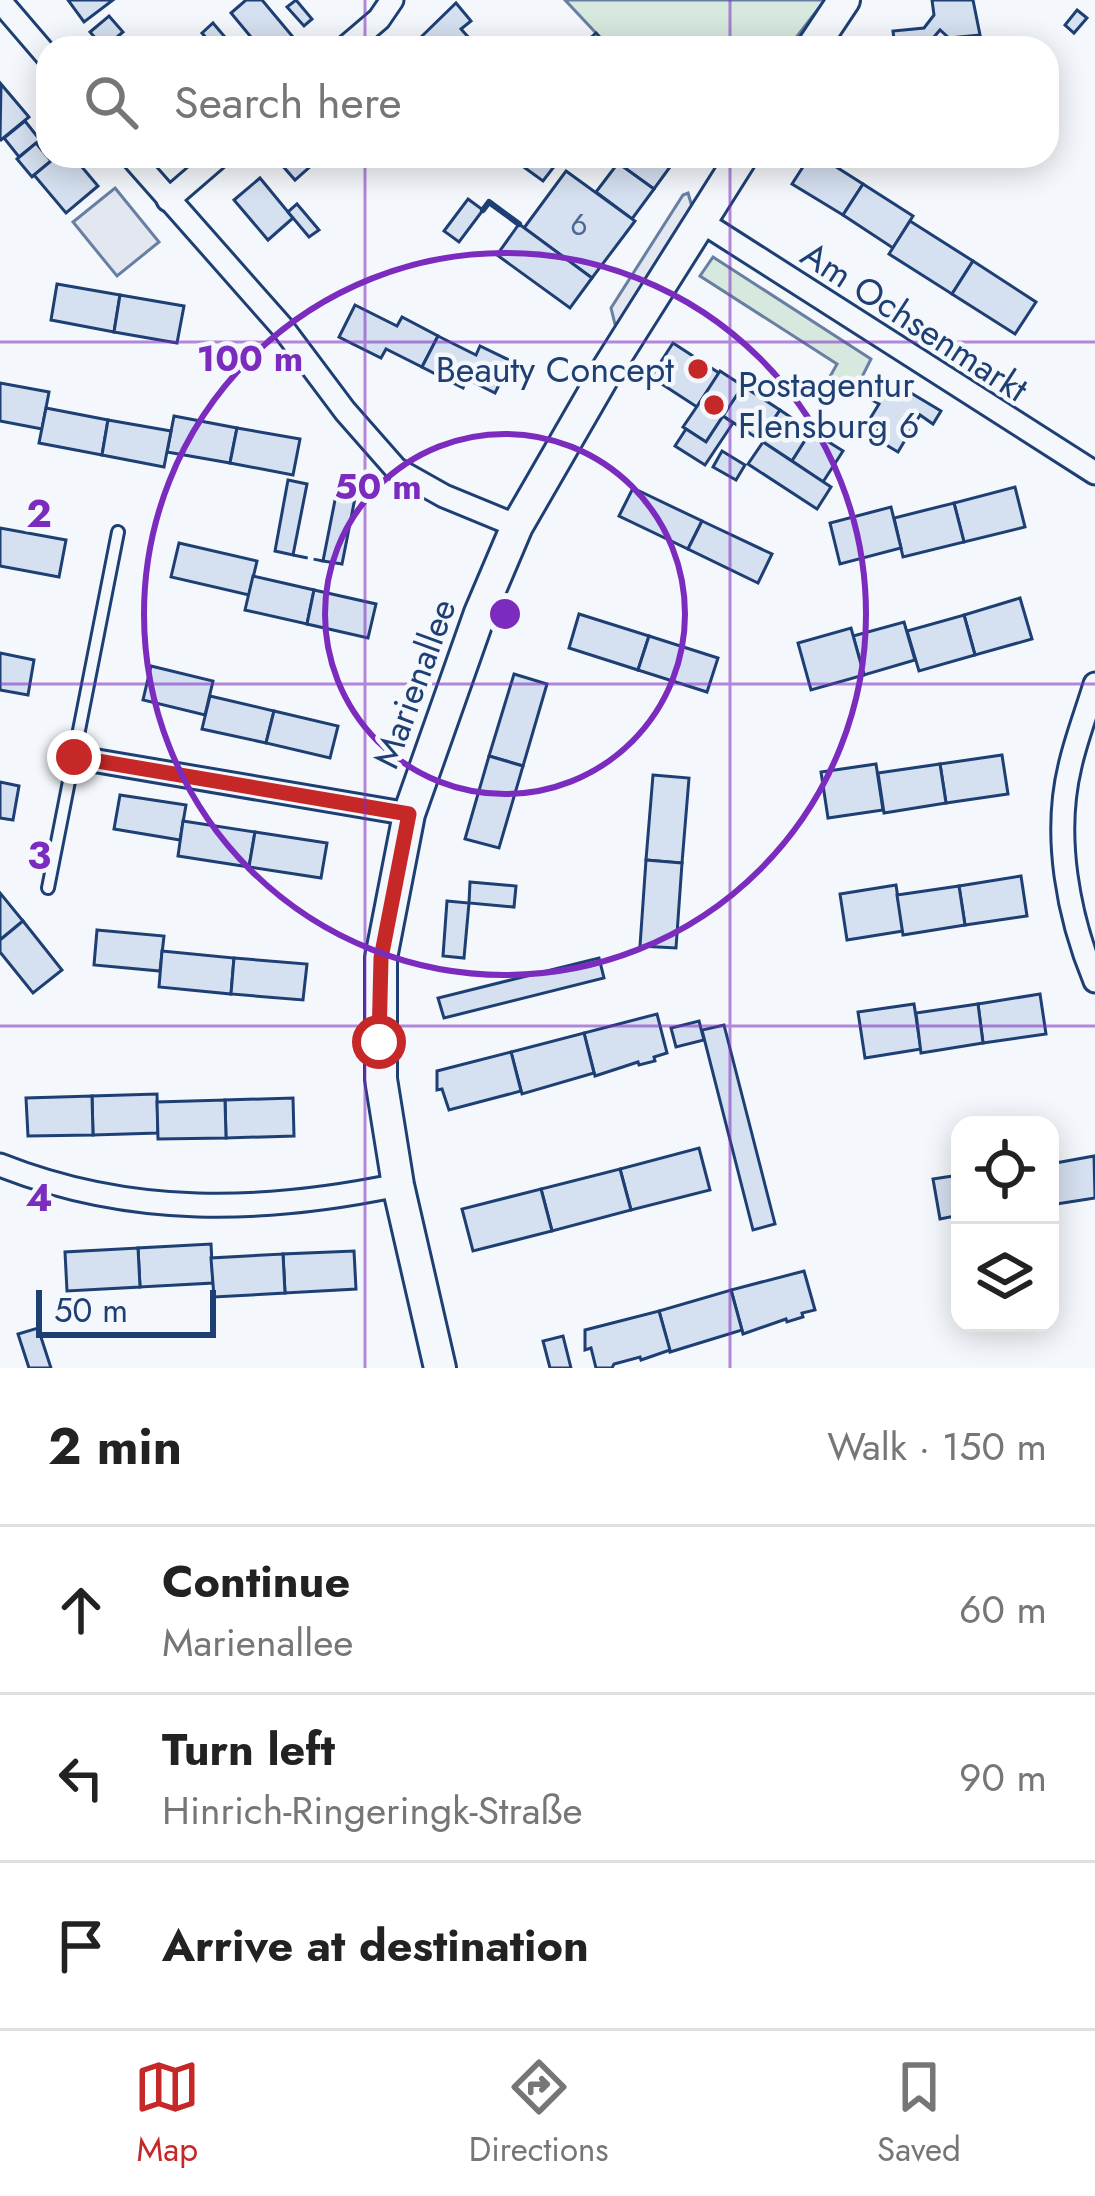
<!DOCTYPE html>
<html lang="en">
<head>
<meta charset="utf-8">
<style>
  :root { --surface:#fff; --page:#f2f2f2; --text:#222; --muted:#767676; --line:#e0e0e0; --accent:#c62828 }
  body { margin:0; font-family:Jost,sans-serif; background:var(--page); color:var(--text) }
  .controls { position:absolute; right:36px; bottom:36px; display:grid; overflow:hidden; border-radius:24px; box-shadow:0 6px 30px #0003 }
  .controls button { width:108px; height:108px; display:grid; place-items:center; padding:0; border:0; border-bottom:3px solid var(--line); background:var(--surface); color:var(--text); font:60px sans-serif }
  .scale { position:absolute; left:36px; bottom:30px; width:180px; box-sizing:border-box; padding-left:12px; border:6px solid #1d3f73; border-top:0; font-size:33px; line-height:42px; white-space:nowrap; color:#1d3f73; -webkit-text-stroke:9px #f4f7fb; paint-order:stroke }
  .stop { position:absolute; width:36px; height:36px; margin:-27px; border:9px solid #c62828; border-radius:50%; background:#fff }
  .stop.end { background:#c62828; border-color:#fff; box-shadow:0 3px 12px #0008 }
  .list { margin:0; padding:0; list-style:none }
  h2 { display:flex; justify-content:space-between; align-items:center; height:156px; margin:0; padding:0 48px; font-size:51px }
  h2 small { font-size:39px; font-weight:400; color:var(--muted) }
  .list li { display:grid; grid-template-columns:78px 1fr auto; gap:36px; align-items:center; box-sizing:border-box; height:168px; padding:0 48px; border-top:3px solid var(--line) }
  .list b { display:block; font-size:45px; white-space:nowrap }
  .list p { margin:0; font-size:39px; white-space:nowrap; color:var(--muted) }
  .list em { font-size:39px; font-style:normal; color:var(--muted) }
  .icon { flex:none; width:66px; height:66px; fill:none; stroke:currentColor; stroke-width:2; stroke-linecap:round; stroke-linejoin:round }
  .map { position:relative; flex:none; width:1095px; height:1368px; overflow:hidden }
  .search { position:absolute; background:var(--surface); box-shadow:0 6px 30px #0003; left:36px; right:36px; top:36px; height:132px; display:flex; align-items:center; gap:30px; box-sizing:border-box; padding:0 42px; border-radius:36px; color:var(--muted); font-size:45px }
  .sheet { height:660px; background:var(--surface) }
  nav { display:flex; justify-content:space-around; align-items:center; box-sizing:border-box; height:168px; border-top:3px solid var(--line); background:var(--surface); font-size:33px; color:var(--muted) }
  nav a { display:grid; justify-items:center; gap:6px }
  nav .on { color:var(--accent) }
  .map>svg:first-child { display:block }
  .green { fill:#d7e8df; stroke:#687fa3; stroke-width:3 }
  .parking { fill:#e3e8f0; stroke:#687fa3; stroke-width:3 }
  .building { fill:#d5e0f0; stroke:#1d3f73; stroke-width:3 }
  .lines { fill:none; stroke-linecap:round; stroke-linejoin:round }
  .lane-casing { stroke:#1d3f73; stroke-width:16 }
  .street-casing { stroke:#1d3f73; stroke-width:27 }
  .secondary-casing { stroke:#1d3f73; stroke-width:36 }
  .lane { stroke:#f4f7fb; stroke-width:10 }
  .street { stroke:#f4f7fb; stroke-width:21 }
  .secondary { stroke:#f4f7fb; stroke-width:30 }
  .fence { stroke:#1d3f73; stroke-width:3; stroke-dasharray:15 6; stroke-linecap:butt }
  .wall { stroke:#1d3f73; stroke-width:6 }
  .route { stroke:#c62828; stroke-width:15 }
  .grid { fill:none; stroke:#7b2cbf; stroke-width:3; stroke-opacity:0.55 }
  .ring { fill:none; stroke:#7b2cbf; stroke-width:6 }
  .poi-dot { fill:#c62828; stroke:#f4f7fb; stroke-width:4.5 }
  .labels { text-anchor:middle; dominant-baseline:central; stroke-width:9; stroke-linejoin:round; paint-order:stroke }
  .number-label { font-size:30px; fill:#4b6792 }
  .street-label { font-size:36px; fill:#1d3f73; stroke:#f4f7fb }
  .poi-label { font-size:36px; fill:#1d3f73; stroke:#f4f7fb; text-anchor:end }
  .grid-label { font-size:39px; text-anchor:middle; font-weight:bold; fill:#7b2cbf; stroke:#f4f7fb; stroke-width:9; stroke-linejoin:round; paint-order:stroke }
  .centre { fill:#7b2cbf; stroke:#f4f7fb; stroke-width:6 }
  .ring-label { font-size:36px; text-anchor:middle; font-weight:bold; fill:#7b2cbf; stroke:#f4f7fb; stroke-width:9; stroke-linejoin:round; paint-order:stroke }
</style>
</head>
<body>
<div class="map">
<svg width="1095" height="1368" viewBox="0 0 1095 1368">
  <rect width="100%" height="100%" fill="#f4f7fb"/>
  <g class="green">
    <path d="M565,0H825L788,48H610Z"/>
    <path d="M713,257L871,359L862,377L845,386L827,382L837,364L700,276Z"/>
  </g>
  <g class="parking">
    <path d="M115,188L159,242L117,276L73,222Z"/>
    <path d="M688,193L693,210L619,327L615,324L611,308L683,195Z"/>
  </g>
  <g class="building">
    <path d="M68,0H113L84,22Z"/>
    <path d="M246,0H262L293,37L279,48H260L231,13Z"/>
    <path d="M296,0L312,19L304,26L287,7Z"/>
    <path d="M932,0H973L980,35L949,38L940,30L934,37L941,48H895L893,31L924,28L934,15Z"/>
    <path d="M456,3L471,21L461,29L478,48H427L419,39Z"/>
    <path d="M1077,10L1087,18L1074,33L1065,25Z"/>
    <path d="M109,16L123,32L104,48L90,32Z"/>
    <path d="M213,23L230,43L224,48H215L202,33Z"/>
    <path d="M596,33L610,48H579Z"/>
    <path d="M1,84L29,117L1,140L0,139Z"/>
    <path d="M25,121L40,140L19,157L4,138Z"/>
    <path d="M36,143L51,161L32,177L17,159Z"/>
    <path d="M57,156H65L72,164L76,160L98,186L66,213L34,175Z"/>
    <path d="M274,156H322L295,180Z"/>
    <path d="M545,156L556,164L543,181L510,157Z"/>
    <path d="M608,156H678L654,189Z"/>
    <path d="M810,156H819L863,184L843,215L792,184Z"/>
    <path d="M618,163L654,189L632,219L596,192Z"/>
    <path d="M566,171L635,221L592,278L524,228Z"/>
    <path d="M260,178L293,218L268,240L234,200Z"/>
    <path d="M863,184L913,216L893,248L843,215Z"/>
    <path d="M468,199L483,210L459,242L444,231Z"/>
    <path d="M297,204L319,230L309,237L288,212Z"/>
    <path d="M910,221L973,261L952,294L889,254Z"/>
    <path d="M519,224L592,278L570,308L497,255Z"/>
    <path d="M973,261L1036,302L1015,334L952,294Z"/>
    <path d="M57,284L120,295L114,332L51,320Z"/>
    <path d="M120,295L184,306L177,343L114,332Z"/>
    <path d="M355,305L397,326L402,317L438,336L422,367L386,349L381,358L339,337Z"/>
    <path d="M438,336L476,355L480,346L511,361L495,393L467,379L463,388L422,367Z"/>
    <path d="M673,343L719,373L697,407L651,377Z"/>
    <path d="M720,371L743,386L723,416L700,402Z"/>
    <path d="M0,383L49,392L42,429L0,421Z"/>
    <path d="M896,384L941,411L933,424L920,415L898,452L873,437L879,428L868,422L879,404L872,400L881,385Z"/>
    <path d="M743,386L780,410L760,440L723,416Z"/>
    <path d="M700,402L723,416L706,442L683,427Z"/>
    <path d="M46,408L108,420L102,455L39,443Z"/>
    <path d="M780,410L811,431L792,461L760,440Z"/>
    <path d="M174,416L237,428L230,463L167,452Z"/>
    <path d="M723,416L733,423L705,465L675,446L686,429L706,442Z"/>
    <path d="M108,420L171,431L164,467L102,455Z"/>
    <path d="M237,428L300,439L293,475L230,463Z"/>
    <path d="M811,431L843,451L823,482L792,461Z"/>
    <path d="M763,442L831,487L817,509L748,464Z"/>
    <path d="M722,451L745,465L736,480L713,467Z"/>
    <path d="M288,480L307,484L293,555L275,551Z"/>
    <path d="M1015,487L1025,527L964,542L954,503Z"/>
    <path d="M633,488L702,521L688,549L619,516Z"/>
    <path d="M337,490L356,493L342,564L323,561Z"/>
    <path d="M954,503L964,542L903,557L894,518Z"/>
    <path d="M891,507L901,548L840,564L830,523Z"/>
    <path d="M702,521L772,554L758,583L688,549Z"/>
    <path d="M0,528L66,540L59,577L0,566Z"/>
    <path d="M179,543L257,561L249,595L171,577Z"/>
    <path d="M253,576L314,590L307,624L245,610Z"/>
    <path d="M314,590L376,604L368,638L307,624Z"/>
    <path d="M1020,598L1032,639L975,655L964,615Z"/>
    <path d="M579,614L649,636L638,670L569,648Z"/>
    <path d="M964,615L975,655L919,671L907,631Z"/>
    <path d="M904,622L915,660L864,675L853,636Z"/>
    <path d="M851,628L864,675L811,690L798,643Z"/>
    <path d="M649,636L718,658L707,692L638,670Z"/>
    <path d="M0,653L34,660L28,695L0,690Z"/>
    <path d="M151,666L213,681L205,715L143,700Z"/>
    <path d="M514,674L547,684L523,766L489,756Z"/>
    <path d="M210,696L274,711L266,743L202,729Z"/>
    <path d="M274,711L338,726L330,758L266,743Z"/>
    <path d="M1002,755L1008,794L946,803L940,764Z"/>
    <path d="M489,756L523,766L499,848L465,839Z"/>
    <path d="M876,764L883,810L828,818L821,772Z"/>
    <path d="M940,764L946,803L884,813L878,773Z"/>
    <path d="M653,775L689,778L682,863L646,860Z"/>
    <path d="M0,782L19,786L13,820L0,818Z"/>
    <path d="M120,795L186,805L180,840L114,829Z"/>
    <path d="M183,821L255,832L249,867L178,856Z"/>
    <path d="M255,832L327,843L321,878L249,867Z"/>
    <path d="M646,860L682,863L676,948L640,946Z"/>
    <path d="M1021,876L1027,916L965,925L959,886Z"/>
    <path d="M470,882L516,886L514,907L469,903Z"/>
    <path d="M896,885L903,931L847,940L840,894Z"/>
    <path d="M959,886L965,925L903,935L897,895Z"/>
    <path d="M0,893L23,921L0,940Z"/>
    <path d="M447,901L469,903L464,958L443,956Z"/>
    <path d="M23,921L62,970L33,993L0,952V940Z"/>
    <path d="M97,930L164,936L160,971L94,965Z"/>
    <path d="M162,951L234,958L231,994L159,987Z"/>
    <path d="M234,958L307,964L303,1000L231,994Z"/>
    <path d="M599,958L604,978L444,1018L438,998Z"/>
    <path d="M1040,994L1046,1034L983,1043L978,1004Z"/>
    <path d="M914,1004L921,1049L865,1058L858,1012Z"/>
    <path d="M978,1004L983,1043L921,1053L916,1013Z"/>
    <path d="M657,1014L667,1053L654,1057L655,1061L639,1065L638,1062L595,1076L584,1033Z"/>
    <path d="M699,1021L704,1040L676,1047L671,1028Z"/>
    <path d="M724,1025L775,1224L753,1230L702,1030Z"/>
    <path d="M584,1033L594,1073L522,1094L511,1052Z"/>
    <path d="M511,1052L521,1091L449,1110L442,1089L437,1090V1071Z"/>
    <path d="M157,1094L158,1133L93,1135L92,1096Z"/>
    <path d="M92,1096L93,1135L28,1136L26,1098Z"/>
    <path d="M293,1098L294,1136L226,1138L225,1100Z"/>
    <path d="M225,1100L226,1138L158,1139L157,1102Z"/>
    <path d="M699,1148L710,1190L631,1210L620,1169Z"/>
    <path d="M1094,1156L1095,1198L1050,1205V1164Z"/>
    <path d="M620,1169L631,1210L552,1231L541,1189Z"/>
    <path d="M959,1175L960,1215L940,1219L933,1179Z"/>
    <path d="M541,1189L552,1231L473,1251L462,1209Z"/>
    <path d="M211,1244L213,1283L140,1287L138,1248Z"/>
    <path d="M138,1248L140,1287L67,1291L65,1252Z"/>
    <path d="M354,1251L356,1289L285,1293L283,1254Z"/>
    <path d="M283,1254L285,1293L214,1297L211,1258Z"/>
    <path d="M804,1271L815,1310L802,1313L803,1317L787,1322L786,1319L743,1334L731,1290Z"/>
    <path d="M731,1290L742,1330L670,1352L659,1311Z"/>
    <path d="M659,1311L670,1350L641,1360L640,1357L614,1364L612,1368H596L591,1348L585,1350V1330Z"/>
    <path d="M38,1328L51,1368H29L18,1334Z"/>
    <path d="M563,1336L571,1368H550L543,1341Z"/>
  </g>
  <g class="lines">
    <g class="lane-casing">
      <path id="lane" d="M48,888L118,532"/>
    </g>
    <g class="street-casing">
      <g id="street">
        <path d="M0,1L48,57"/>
        <path d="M345,48L379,19L392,0"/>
        <path d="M131,156L282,327L345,411L396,469L444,496L517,526"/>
        <path d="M168,200L219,156"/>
        <path d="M702,222L1095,473"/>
        <path d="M1095,684C1087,711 1076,739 1070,766C1053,836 1068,916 1095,981"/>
        <path d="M74,757L409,814"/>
        <path d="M0,1165C131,1217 263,1213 398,1185"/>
      </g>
    </g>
    <g class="secondary-casing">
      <g id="secondary">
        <path d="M812,48L844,0"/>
        <path d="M440,1368L398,1185L381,1079V958L409,814L480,613L517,526L607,370L742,156"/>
      </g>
    </g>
    <use href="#lane" class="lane"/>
    <use href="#street" class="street"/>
    <use href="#secondary" class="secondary"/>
    <path class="fence" d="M293,555L323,561"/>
    <path class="wall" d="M483,210L489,202L519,224"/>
  </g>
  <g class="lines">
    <path class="route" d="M74,757L409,814L381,958L379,1042"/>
  </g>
  <path class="grid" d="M365,0V48M730,0V48M365,156V1368M730,156V1368M0,342H1095M0,684H1095M0,1026H1095"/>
  <g class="ring">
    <circle cx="505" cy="614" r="180"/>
    <circle cx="505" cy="614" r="361"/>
  </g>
  <g class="poi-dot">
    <circle cx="698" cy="369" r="12"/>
    <circle cx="714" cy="405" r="12"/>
  </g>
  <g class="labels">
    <g class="number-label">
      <text x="579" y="224">6</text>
    </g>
    <g class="street-label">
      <text transform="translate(915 321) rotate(33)">Am Ochsenmarkt</text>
      <text transform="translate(414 683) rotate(-70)">Marienallee</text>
    </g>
    <g class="poi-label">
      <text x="674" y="369">Beauty Concept</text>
      <text x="738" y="384" text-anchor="start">Postagentur<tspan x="738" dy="41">Flensburg 6</tspan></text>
    </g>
  </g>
  <g class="grid-label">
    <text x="39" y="527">2</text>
    <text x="39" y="869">3</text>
    <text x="39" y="1211">4</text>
  </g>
  <circle cx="505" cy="614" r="18" class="centre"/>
  <g class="ring-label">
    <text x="250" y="371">100 m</text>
    <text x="378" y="499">50 m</text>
  </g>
</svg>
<div class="controls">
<button><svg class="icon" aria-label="locate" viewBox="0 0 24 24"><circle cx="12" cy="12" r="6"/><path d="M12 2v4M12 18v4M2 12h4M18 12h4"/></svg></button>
<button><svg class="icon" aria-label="layers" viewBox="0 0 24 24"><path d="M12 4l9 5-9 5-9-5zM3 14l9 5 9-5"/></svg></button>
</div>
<div class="scale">50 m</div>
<div class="stop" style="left:379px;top:1042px"></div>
<div class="stop end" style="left:74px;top:757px"></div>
<div class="search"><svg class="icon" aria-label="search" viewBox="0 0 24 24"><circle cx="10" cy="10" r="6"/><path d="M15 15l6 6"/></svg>Search here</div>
</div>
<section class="sheet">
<h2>2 min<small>Walk · 150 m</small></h2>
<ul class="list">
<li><svg class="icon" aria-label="ahead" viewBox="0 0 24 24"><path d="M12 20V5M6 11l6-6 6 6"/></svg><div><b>Continue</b><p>Marienallee</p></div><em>60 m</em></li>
<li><svg class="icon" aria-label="left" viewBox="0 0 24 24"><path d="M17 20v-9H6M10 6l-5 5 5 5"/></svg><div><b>Turn left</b><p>Hinrich-Ringeringk-Straße</p></div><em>90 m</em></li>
<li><svg class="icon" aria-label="arrive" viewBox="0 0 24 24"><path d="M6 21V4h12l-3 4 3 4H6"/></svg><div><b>Arrive at destination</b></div></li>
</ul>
</section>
<nav>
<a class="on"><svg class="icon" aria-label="map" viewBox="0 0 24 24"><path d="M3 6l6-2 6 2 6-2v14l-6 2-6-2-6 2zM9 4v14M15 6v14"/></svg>Map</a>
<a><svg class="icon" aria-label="directions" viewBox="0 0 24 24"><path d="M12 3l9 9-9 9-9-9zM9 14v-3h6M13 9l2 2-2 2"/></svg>Directions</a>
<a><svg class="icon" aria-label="saved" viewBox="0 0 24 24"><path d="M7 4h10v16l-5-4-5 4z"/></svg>Saved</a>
</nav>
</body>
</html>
